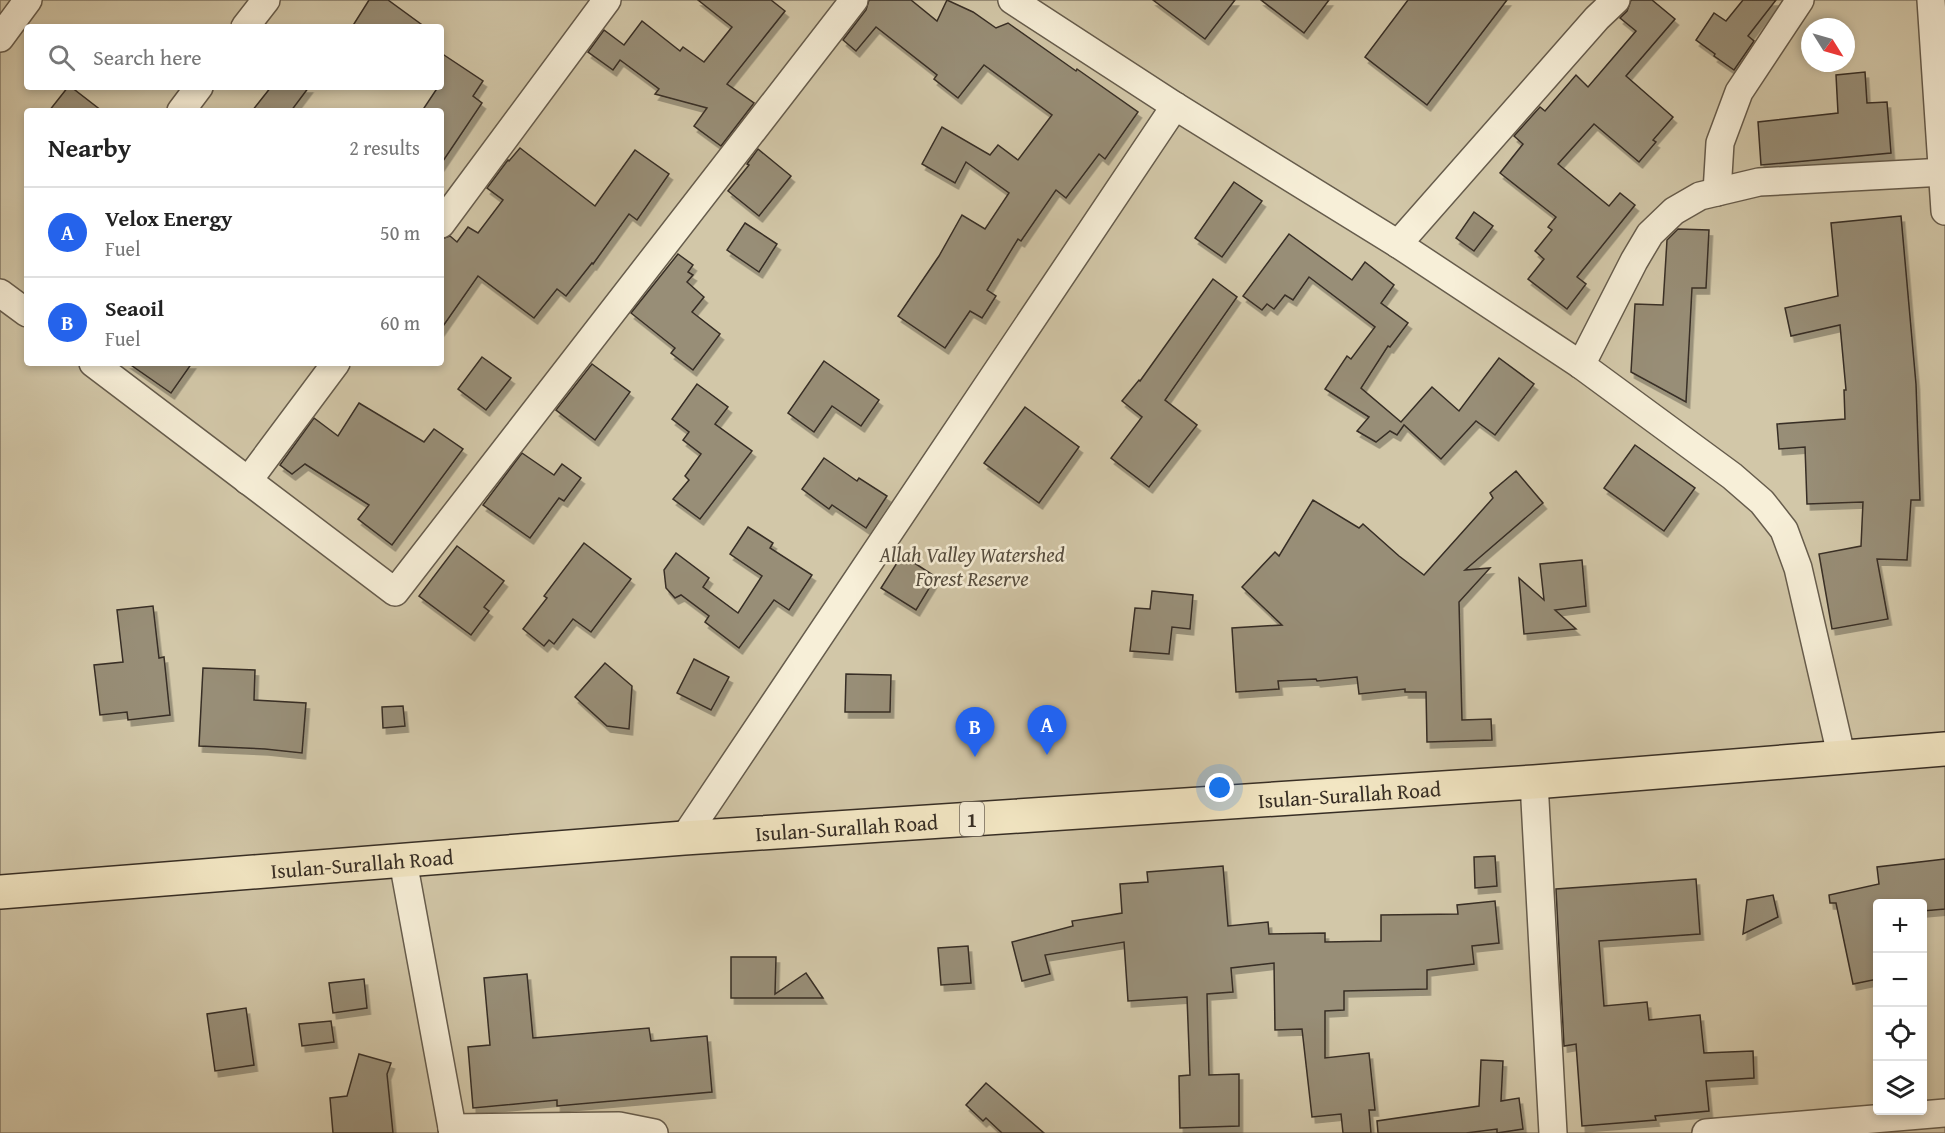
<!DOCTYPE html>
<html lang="en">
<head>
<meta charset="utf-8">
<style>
  :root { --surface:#fff; --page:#f6f6f6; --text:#222; --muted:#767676; --line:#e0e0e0; --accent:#2563eb }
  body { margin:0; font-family:"Gentium Book Plus",serif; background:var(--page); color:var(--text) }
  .controls { position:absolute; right:18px; bottom:18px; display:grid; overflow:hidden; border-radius:6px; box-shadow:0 3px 9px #0003 }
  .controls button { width:54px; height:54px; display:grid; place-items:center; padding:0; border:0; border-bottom:2px solid var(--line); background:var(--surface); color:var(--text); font:30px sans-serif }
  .compass { position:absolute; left:1801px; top:18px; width:54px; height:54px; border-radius:50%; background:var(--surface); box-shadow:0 3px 9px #0003; rotate:127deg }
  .you { position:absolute; left:1220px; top:788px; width:21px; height:21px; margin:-15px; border:4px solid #fff; border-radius:50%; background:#1a73e8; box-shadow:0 0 0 9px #1a73e833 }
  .badge { display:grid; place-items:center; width:39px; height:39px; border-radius:50%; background:var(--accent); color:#fff; font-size:20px; font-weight:700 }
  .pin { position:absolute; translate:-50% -50px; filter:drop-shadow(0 2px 3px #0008) }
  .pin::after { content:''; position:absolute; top:32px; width:21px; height:18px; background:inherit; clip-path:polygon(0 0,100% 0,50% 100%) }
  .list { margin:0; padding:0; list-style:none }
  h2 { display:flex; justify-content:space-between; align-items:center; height:78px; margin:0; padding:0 24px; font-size:26px }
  h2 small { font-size:20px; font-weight:400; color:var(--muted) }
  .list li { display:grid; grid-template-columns:39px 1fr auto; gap:18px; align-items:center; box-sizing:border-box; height:90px; padding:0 24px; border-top:2px solid var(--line) }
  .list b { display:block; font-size:22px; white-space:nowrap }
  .list p { margin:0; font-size:20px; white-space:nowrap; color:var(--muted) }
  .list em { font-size:20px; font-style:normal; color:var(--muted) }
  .icon { flex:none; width:33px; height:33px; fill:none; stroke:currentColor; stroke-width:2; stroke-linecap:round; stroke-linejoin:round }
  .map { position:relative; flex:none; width:1945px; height:1133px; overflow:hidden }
  .search { position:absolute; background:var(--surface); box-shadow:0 3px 9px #0003; left:24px; top:24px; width:420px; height:66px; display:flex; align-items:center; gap:15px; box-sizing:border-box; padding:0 21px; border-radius:6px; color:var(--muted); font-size:22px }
  .panel { position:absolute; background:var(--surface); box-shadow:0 3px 9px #0003; left:24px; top:108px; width:420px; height:258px; border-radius:6px }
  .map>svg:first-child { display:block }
  .green { fill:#d2c7a8; stroke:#847a66; stroke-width:1.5; fill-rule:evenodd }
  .building { fill:#988e77; stroke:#372e25; stroke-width:1.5; filter:url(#shadow) }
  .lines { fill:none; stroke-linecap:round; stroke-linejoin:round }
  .minor-casing { stroke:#665c4c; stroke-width:30 }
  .highway-casing { stroke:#372e25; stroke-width:36 }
  .minor { stroke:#f7efd8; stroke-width:27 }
  .highway { stroke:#f2e6c3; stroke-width:33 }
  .labels { text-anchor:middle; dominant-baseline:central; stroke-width:5; stroke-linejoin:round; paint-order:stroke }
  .shield { fill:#f7efd8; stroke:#71685b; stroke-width:1.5 }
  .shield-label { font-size:20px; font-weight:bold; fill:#372e25 }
  .park-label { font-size:21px; font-style:italic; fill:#564d3f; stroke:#f7efd8 }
  .street-label { font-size:21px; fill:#372e25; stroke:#f7efd8 }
</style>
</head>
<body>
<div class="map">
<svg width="1945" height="1133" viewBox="0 0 1945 1133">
  <defs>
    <filter id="shadow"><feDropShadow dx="3.5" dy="6" stdDeviation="0" flood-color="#0004"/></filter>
  </defs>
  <rect width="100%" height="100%" fill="#f2e6c3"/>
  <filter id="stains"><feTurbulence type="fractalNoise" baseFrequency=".00333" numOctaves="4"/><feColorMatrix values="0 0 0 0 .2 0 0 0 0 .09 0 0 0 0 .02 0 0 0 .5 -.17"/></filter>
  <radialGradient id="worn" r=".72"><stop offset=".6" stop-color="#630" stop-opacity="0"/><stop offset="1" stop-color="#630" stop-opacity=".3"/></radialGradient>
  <path class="green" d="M0,0H1945V1133H0ZM27,27H441V87H27ZM1810,27H1846V63H1810ZM27,111H441V363H27ZM1878,904H1922V1110H1878Z"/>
  <g class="building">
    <path d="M369,0H388L425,27H352Z"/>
    <path d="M698,0H771L785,11L727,84L754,103L721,146L694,126L707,108L655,94L659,89L620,60L613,70L588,52L604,30L624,45L642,21L680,51L683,47L704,62L732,27Z"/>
    <path d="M869,0H911L937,21L947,0L973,12L996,28L1008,23L1076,71L1077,69L1138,112L1105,159L1099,154L1066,198L1056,190L1021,241L1018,239L987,290L996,296L982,318L970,311L945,348L898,316L939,256L962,215L985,229L1009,193L966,162L955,183L922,164L942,127L990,155L998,145L1018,160L1052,115L984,65L958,98L934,79L937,75L876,27L856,51L843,40L866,10Z"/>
    <path d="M1153,0H1235L1205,39Z"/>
    <path d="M1261,0H1329L1304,33Z"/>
    <path d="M1408,0H1507L1427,105L1365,57Z"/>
    <path d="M1631,0H1652L1675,19L1626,76L1673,117L1653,140L1656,142L1639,162L1594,124L1558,164L1609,206L1620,193L1635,205L1577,277L1586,284L1567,309L1528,279L1544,259L1535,251L1552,230L1548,227L1556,217L1500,173L1523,144L1514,136L1540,107L1545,111L1576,75L1588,87L1636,31L1620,18L1627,11Z"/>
    <path d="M1743,0H1776L1748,36L1754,41L1734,70L1714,56L1715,54L1696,40L1714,13L1726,21Z"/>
    <path d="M441,53L483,81L473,96L482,103L441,164V111H422L438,87H441Z"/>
    <path d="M1865,72L1867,103L1887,102L1891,153L1761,165L1758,122L1838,113L1836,75Z"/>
    <path d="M68,87H71L102,111H49Z"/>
    <path d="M271,87H309L291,111H252Z"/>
    <path d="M520,148L595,206L635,150L669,174L637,220L629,214L593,264L592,263L566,296L557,289L534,318L478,276L441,329V239L450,236L457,242L468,227L478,233L503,200L487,188L508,160L509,161Z"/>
    <path d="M758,149L791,176L759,216L728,191L749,165L747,164Z"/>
    <path d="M1234,182L1262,201L1222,257L1195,238Z"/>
    <path d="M1474,212L1493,226L1474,251L1456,238Z"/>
    <path d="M1901,216L1916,384L1920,500H1911L1907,560L1877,559L1888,619L1832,629L1819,554L1861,546L1863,502L1807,504L1805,447L1779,449L1777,424L1845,419L1844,390H1846L1840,325L1791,336L1785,308L1838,296L1831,223Z"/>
    <path d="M745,223L777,244L759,272L727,250Z"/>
    <path d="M1678,229L1709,230L1706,288H1692L1686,402L1631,372L1635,304L1663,305L1667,240Z"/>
    <path d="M1289,234L1352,280L1365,262L1394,285L1381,303L1408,323L1390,347L1388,346L1361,388L1401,422L1432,387L1459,411L1499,358L1534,384L1495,435L1476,421L1441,459L1404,425L1397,435L1390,431L1376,442L1357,431L1369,417L1325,389L1347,356L1351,359L1375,327L1309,277L1293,300L1285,295L1274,309L1267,304L1262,310L1243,296Z"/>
    <path d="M678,254L693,265L688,272L693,275L687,282L704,297L692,312L720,334L693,370L671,353L675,348L631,313Z"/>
    <path d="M1213,279L1237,297L1165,400L1197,425L1149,487L1111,458L1142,417L1122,401L1139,380L1140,381Z"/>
    <path d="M482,357L511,378L486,410L458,389Z"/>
    <path d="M824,361L879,400L861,426L832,406L814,432L788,413Z"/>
    <path d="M128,363H192L171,393Z"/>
    <path d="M592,364L630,392L595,440L556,410Z"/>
    <path d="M697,384L728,407L715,424L752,451L700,519L673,499L689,480L685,476L701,454L683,440L689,432L672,419Z"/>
    <path d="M359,403L424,442L434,429L463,449L392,545L358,519L369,505L305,464L292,474L280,465L314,418L338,436Z"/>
    <path d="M1025,407L1079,447L1039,503L984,463Z"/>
    <path d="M1635,445L1695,488L1664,531L1604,488Z"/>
    <path d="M522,453L554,475L562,464L581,478L564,501L559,498L530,538L483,505Z"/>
    <path d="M824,458L857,481L859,478L887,496L866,528L832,505L829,509L802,489Z"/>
    <path d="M1516,471L1543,503L1465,570L1490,568L1459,602L1462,720L1491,719L1492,740L1427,742L1426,692H1405V689L1359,694L1357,677L1317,681L1316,679L1278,681L1279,689L1236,692L1232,628L1282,625L1242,587L1275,552L1279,556L1313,500L1359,528L1363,524L1399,556L1424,575L1493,498L1490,493Z"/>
    <path d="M748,527L773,543L770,548L812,575L789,610L774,600L739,648L705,622L709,616L681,595L675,598L666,588L664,570L676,553L709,578L703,587L738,613L762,576L730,554Z"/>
    <path d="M584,543L631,579L591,632L573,619L554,644L549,640L544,646L523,629L547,598L544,596Z"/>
    <path d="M457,546L504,581L484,607L489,611L471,635L419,596Z"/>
    <path d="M902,555L936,577L916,610L881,588Z"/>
    <path d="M1582,560L1586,606L1555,610L1576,629L1524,634L1519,578L1544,600L1540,564Z"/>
    <path d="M1152,591L1193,595L1190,629L1172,627L1169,654L1130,651L1135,608L1150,609Z"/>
    <path d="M153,606L159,658L164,657L170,715L128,720L127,712L100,715L94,665L123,662L117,610Z"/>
    <path d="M694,659L729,677L711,710L677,693Z"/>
    <path d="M605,663L632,686L629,729L607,726L575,697Z"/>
    <path d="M203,668L255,670L254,700L306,703L302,753L265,749L199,746Z"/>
    <path d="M846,674L891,675L890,712H845Z"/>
    <path d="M403,706L405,726L383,728L382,707Z"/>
    <path d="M1495,856L1497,886L1475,888L1474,857Z"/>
    <path d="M1945,859V909L1923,911V903H1878V979L1853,984L1836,903H1830L1829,895L1879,884L1877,867Z"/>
    <path d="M1223,866L1228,926L1268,922L1269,934L1325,933V942L1381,941V915L1458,914L1457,905L1495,901L1499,943L1472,946L1474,964L1427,970V989L1344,991V1010L1325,1011V1058L1369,1053L1375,1110H1369L1371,1133H1343L1341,1114L1312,1117L1302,1029L1275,1030L1274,963L1231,968L1233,992L1207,994L1209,1075L1239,1074V1126L1180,1128L1179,1076L1190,1075L1187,997L1128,1001L1124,942L1045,955L1050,974L1022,981L1012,942L1073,926L1072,921L1122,913L1120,884L1148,882L1147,872Z"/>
    <path d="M1696,879L1700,934L1599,941L1604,1006L1647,1002L1649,1020L1700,1015L1704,1053L1753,1051L1754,1078L1706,1081L1709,1111L1655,1116L1656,1120L1582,1126L1576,1044L1564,1046L1556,889Z"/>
    <path d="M1773,895L1778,917L1743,934L1747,900Z"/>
    <path d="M968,946L971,983L941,985L938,948Z"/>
    <path d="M731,957H776L775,994L806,973L823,998H731Z"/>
    <path d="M527,974L533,1038L649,1028L651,1041L707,1036L712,1092L557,1106V1100L473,1108L468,1047L490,1045L484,978Z"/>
    <path d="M364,979L367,1008L333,1013L329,983Z"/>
    <path d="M246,1008L254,1065L215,1071L207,1014Z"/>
    <path d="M331,1021L334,1042L302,1046L299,1024Z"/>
    <path d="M359,1054L391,1063L387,1074L393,1133H333L330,1098L347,1096Z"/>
    <path d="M1481,1060L1503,1061L1501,1101L1519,1098L1523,1129L1497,1133V1129L1466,1133H1378L1377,1121L1479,1106Z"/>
    <path d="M986,1083L1044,1133H1002L986,1118L983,1121L966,1105Z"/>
  </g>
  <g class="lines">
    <g class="minor-casing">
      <g id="minor">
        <path d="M1012,0L1175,106L1398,244L1581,365L1732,476L1762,502L1784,530L1798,568L1842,759"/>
        <path d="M1931,0L1945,211"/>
        <path d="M245,27L266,0"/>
        <path d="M0,38L28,0"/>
        <path d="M181,111L199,87"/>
        <path d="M1717,192L1720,143L1739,92L1800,0"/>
        <path d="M441,224L607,0"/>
        <path d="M1398,244L1597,18L1616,0"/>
        <path d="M0,293L27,313"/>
        <path d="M93,363L395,592L854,0"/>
        <path d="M1581,365L1634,261L1650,234L1674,211L1700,196L1759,182L1945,172"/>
        <path d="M248,481L336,363"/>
        <path d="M1534,782L1553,1133"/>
        <path d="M684,838L1175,106"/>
        <path d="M403,861L453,1133"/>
        <path d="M452,1128L619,1126L654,1133"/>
        <path d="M1706,1133L1945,1113"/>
      </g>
    </g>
    <g class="highway-casing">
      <g id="highway">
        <path id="s1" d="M0,892L684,838L1534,782L1945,749"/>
      </g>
    </g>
    <use href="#minor" class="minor"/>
    <use href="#highway" class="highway"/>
  </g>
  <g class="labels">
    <rect class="shield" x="960" y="802" width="24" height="34" rx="4.5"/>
    <g class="shield-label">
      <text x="972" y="819">1</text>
    </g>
    <g class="park-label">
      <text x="972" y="554">Allah Valley Watershed<tspan x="972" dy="24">Forest Reserve</tspan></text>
    </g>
    <g class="street-label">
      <text stroke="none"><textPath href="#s1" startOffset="1353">Isulan-Surallah Road</textPath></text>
      <text stroke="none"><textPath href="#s1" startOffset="849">Isulan-Surallah Road</textPath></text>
      <text stroke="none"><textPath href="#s1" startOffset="363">Isulan-Surallah Road</textPath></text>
    </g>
  </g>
  <rect width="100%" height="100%" filter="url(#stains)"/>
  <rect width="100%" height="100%" fill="url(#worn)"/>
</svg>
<div class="controls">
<button>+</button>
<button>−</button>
<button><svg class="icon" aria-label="locate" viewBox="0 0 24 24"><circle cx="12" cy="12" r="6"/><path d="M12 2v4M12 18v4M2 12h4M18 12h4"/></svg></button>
<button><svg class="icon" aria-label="layers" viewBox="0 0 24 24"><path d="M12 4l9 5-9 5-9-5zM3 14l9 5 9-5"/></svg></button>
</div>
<svg class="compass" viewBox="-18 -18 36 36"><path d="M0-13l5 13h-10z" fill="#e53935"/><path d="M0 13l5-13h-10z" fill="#767676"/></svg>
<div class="you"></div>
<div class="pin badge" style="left:1047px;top:755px">A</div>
<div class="pin badge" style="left:975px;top:757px">B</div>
<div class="search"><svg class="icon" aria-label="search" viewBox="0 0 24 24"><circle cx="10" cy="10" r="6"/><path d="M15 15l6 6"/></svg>Search here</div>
<section class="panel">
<h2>Nearby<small>2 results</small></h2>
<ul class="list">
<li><span class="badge">A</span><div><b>Velox Energy</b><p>Fuel</p></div><em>50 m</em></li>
<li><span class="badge">B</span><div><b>Seaoil</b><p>Fuel</p></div><em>60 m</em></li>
</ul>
</section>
</div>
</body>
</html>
